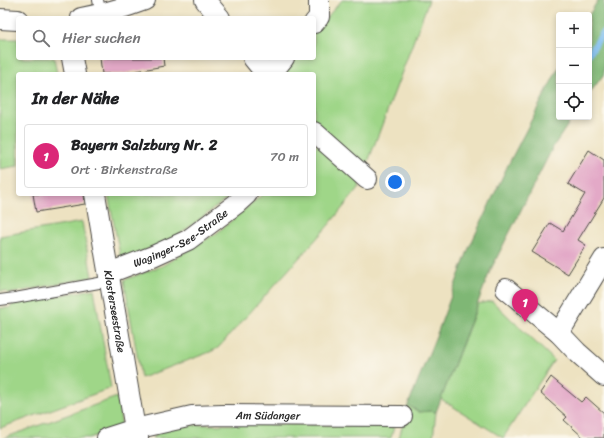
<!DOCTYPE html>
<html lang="de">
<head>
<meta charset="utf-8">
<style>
  :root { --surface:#fff; --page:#f6f6f6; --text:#202124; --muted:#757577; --line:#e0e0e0; --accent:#db2777 }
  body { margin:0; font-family:Sriracha,sans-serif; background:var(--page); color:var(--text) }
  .controls { position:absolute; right:12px; top:12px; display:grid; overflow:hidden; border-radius:4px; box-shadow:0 2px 6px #0003 }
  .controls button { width:36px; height:36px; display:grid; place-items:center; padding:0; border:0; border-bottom:1px solid var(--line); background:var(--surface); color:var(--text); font:20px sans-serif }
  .you { position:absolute; left:395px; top:182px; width:14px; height:14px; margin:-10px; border:3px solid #fff; border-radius:50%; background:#1a73e8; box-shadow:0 0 0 6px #1a73e833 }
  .badge { display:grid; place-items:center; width:26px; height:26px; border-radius:50%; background:var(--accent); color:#fff; font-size:13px; font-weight:700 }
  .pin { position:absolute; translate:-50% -33px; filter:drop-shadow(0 1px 2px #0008) }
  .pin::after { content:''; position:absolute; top:21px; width:14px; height:12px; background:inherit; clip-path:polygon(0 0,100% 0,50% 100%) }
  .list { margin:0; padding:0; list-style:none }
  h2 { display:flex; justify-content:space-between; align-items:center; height:52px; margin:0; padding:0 16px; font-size:17px }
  h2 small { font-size:13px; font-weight:400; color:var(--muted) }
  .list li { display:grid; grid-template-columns:26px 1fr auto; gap:12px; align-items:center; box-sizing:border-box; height:64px; margin:0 8px 8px; padding:0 8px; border:1px solid var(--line); border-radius:4px }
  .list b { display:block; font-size:15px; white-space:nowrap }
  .list p { margin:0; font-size:13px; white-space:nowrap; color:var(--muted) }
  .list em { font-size:13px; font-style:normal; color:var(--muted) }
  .icon { flex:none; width:22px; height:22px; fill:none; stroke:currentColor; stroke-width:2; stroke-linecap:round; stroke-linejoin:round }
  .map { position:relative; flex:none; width:604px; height:438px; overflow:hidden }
  .search { position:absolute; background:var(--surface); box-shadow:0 2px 6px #0003; left:16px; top:16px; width:300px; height:44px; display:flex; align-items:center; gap:10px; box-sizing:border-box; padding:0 14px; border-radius:4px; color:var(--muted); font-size:15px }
  .panel { position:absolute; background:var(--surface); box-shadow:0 2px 6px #0003; left:16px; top:72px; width:300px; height:124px; border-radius:4px }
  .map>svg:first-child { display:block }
  .green { fill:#9fd688; stroke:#65805a }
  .forest { fill:#7fb774; stroke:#557150 }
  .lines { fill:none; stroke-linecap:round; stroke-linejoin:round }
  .stream { stroke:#7bbdf1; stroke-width:6 }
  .building { fill:#e3a9c7 }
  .service-casing { stroke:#484642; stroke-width:12 }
  .minor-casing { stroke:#484642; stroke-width:22 }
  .service { stroke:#fff; stroke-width:10 }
  .minor { stroke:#fff; stroke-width:20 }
  .labels { text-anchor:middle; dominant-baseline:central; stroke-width:3; stroke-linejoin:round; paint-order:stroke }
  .street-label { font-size:11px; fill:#2b2b2b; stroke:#fbf7ec }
</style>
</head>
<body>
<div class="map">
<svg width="604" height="438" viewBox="0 0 604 438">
  <rect width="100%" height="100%" fill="#fbf7ec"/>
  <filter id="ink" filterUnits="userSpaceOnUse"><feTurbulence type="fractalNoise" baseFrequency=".025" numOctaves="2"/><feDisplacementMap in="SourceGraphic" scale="8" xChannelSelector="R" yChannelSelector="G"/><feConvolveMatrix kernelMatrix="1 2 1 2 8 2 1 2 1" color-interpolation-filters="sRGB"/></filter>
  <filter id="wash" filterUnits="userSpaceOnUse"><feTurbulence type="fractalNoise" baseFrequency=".012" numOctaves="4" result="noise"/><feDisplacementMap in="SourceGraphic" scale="16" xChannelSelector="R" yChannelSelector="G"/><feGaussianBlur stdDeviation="0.9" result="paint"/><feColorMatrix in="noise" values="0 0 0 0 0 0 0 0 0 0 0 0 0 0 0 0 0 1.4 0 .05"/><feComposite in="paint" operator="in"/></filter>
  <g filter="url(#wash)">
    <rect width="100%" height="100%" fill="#ede2c1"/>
    <g class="green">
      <path d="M342,0H429L365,170L344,153L314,119V74H282L292,58H314V32Z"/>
      <path d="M0,39H18V58H54L57,74H18V166L0,169Z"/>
      <path d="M320,143L360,180L359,188L327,227L218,348L210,352L141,378L124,280L162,266L217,233L263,194H314V148Z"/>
      <path d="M108,194H233L172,240L121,260Z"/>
      <path d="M82,222L92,277L8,294L6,291H0V236Z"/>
      <path d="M94,289L111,388L0,428V308H10L13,304Z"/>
      <path d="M492,301L554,360L503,438L441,399L478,304Z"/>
      <path d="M117,397L122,427L89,438H4Z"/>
      <path d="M408,405L419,412L430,411L436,412L433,438H399Z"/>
      <path d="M288,424L394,427L391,438H152L164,427L187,425Z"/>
    </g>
    <g class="forest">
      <path d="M598,0H604V74L589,94V15Z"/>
      <path d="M559,67V117H573L553,147L490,271L436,412L430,411L419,412L408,405L438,331L469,248L508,165Z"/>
    </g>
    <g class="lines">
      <path class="stream" d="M589,54L604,31"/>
    </g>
    <g id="blocks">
      <g class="building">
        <path d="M100,58H163L164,66L120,74H102Z"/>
        <path d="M589,150L604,160V198L578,240L586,245L568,274L532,252L550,223L563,231L585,194L568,184Z"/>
        <path d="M33,194H84L85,204L36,212Z"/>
        <path d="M551,377L581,402L586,397L604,413V438H584L564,420L567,417L540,393Z"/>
      </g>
    </g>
  </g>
  <g filter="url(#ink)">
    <use href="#blocks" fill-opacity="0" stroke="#484642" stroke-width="1"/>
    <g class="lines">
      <g class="service-casing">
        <g id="service">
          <path d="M98,0L101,15"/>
          <path d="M0,300L15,298L110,281"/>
        </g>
      </g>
      <g class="minor-casing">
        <g id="minor">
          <path d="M205,0L220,18"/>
          <path d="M81,18C103,14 124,8 145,0"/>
          <path d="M0,19L18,20"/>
          <path d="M314,23L319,17V0"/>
          <path d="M72,58L75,74"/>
          <path d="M253,58L266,74"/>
          <path d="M271,74L284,58"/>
          <path d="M314,132L367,179"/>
          <path id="s1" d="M95,194L128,388L135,429L138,438"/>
          <path id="s2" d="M109,273L153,256L188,240L236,204L247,194"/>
          <path d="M506,289L559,333L577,352L604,376"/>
          <path d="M559,333L604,259"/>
          <path id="s3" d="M107,438L135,429L192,416L223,415L402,416"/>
        </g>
      </g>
      <use href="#service" class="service"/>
      <use href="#minor" class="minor"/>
    </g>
  </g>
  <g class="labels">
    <g class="street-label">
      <text stroke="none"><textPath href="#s2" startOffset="80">Waginger-See-Straße</textPath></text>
      <text stroke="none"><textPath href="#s1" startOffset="119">Klosterseestraße</textPath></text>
      <text stroke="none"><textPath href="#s3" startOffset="164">Am Südanger</textPath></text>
    </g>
  </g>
</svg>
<div class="controls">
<button>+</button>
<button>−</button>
<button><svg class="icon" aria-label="locate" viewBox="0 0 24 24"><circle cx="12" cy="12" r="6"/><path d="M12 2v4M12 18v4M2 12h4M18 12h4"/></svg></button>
</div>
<div class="you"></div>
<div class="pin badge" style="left:525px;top:322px">1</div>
<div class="search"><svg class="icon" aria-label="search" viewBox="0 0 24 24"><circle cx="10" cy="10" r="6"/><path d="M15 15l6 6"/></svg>Hier suchen</div>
<section class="panel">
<h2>In der Nähe<small></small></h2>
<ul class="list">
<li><span class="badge">1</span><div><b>Bayern Salzburg Nr. 2</b><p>Ort · Birkenstraße</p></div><em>70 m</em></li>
</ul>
</section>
</div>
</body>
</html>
